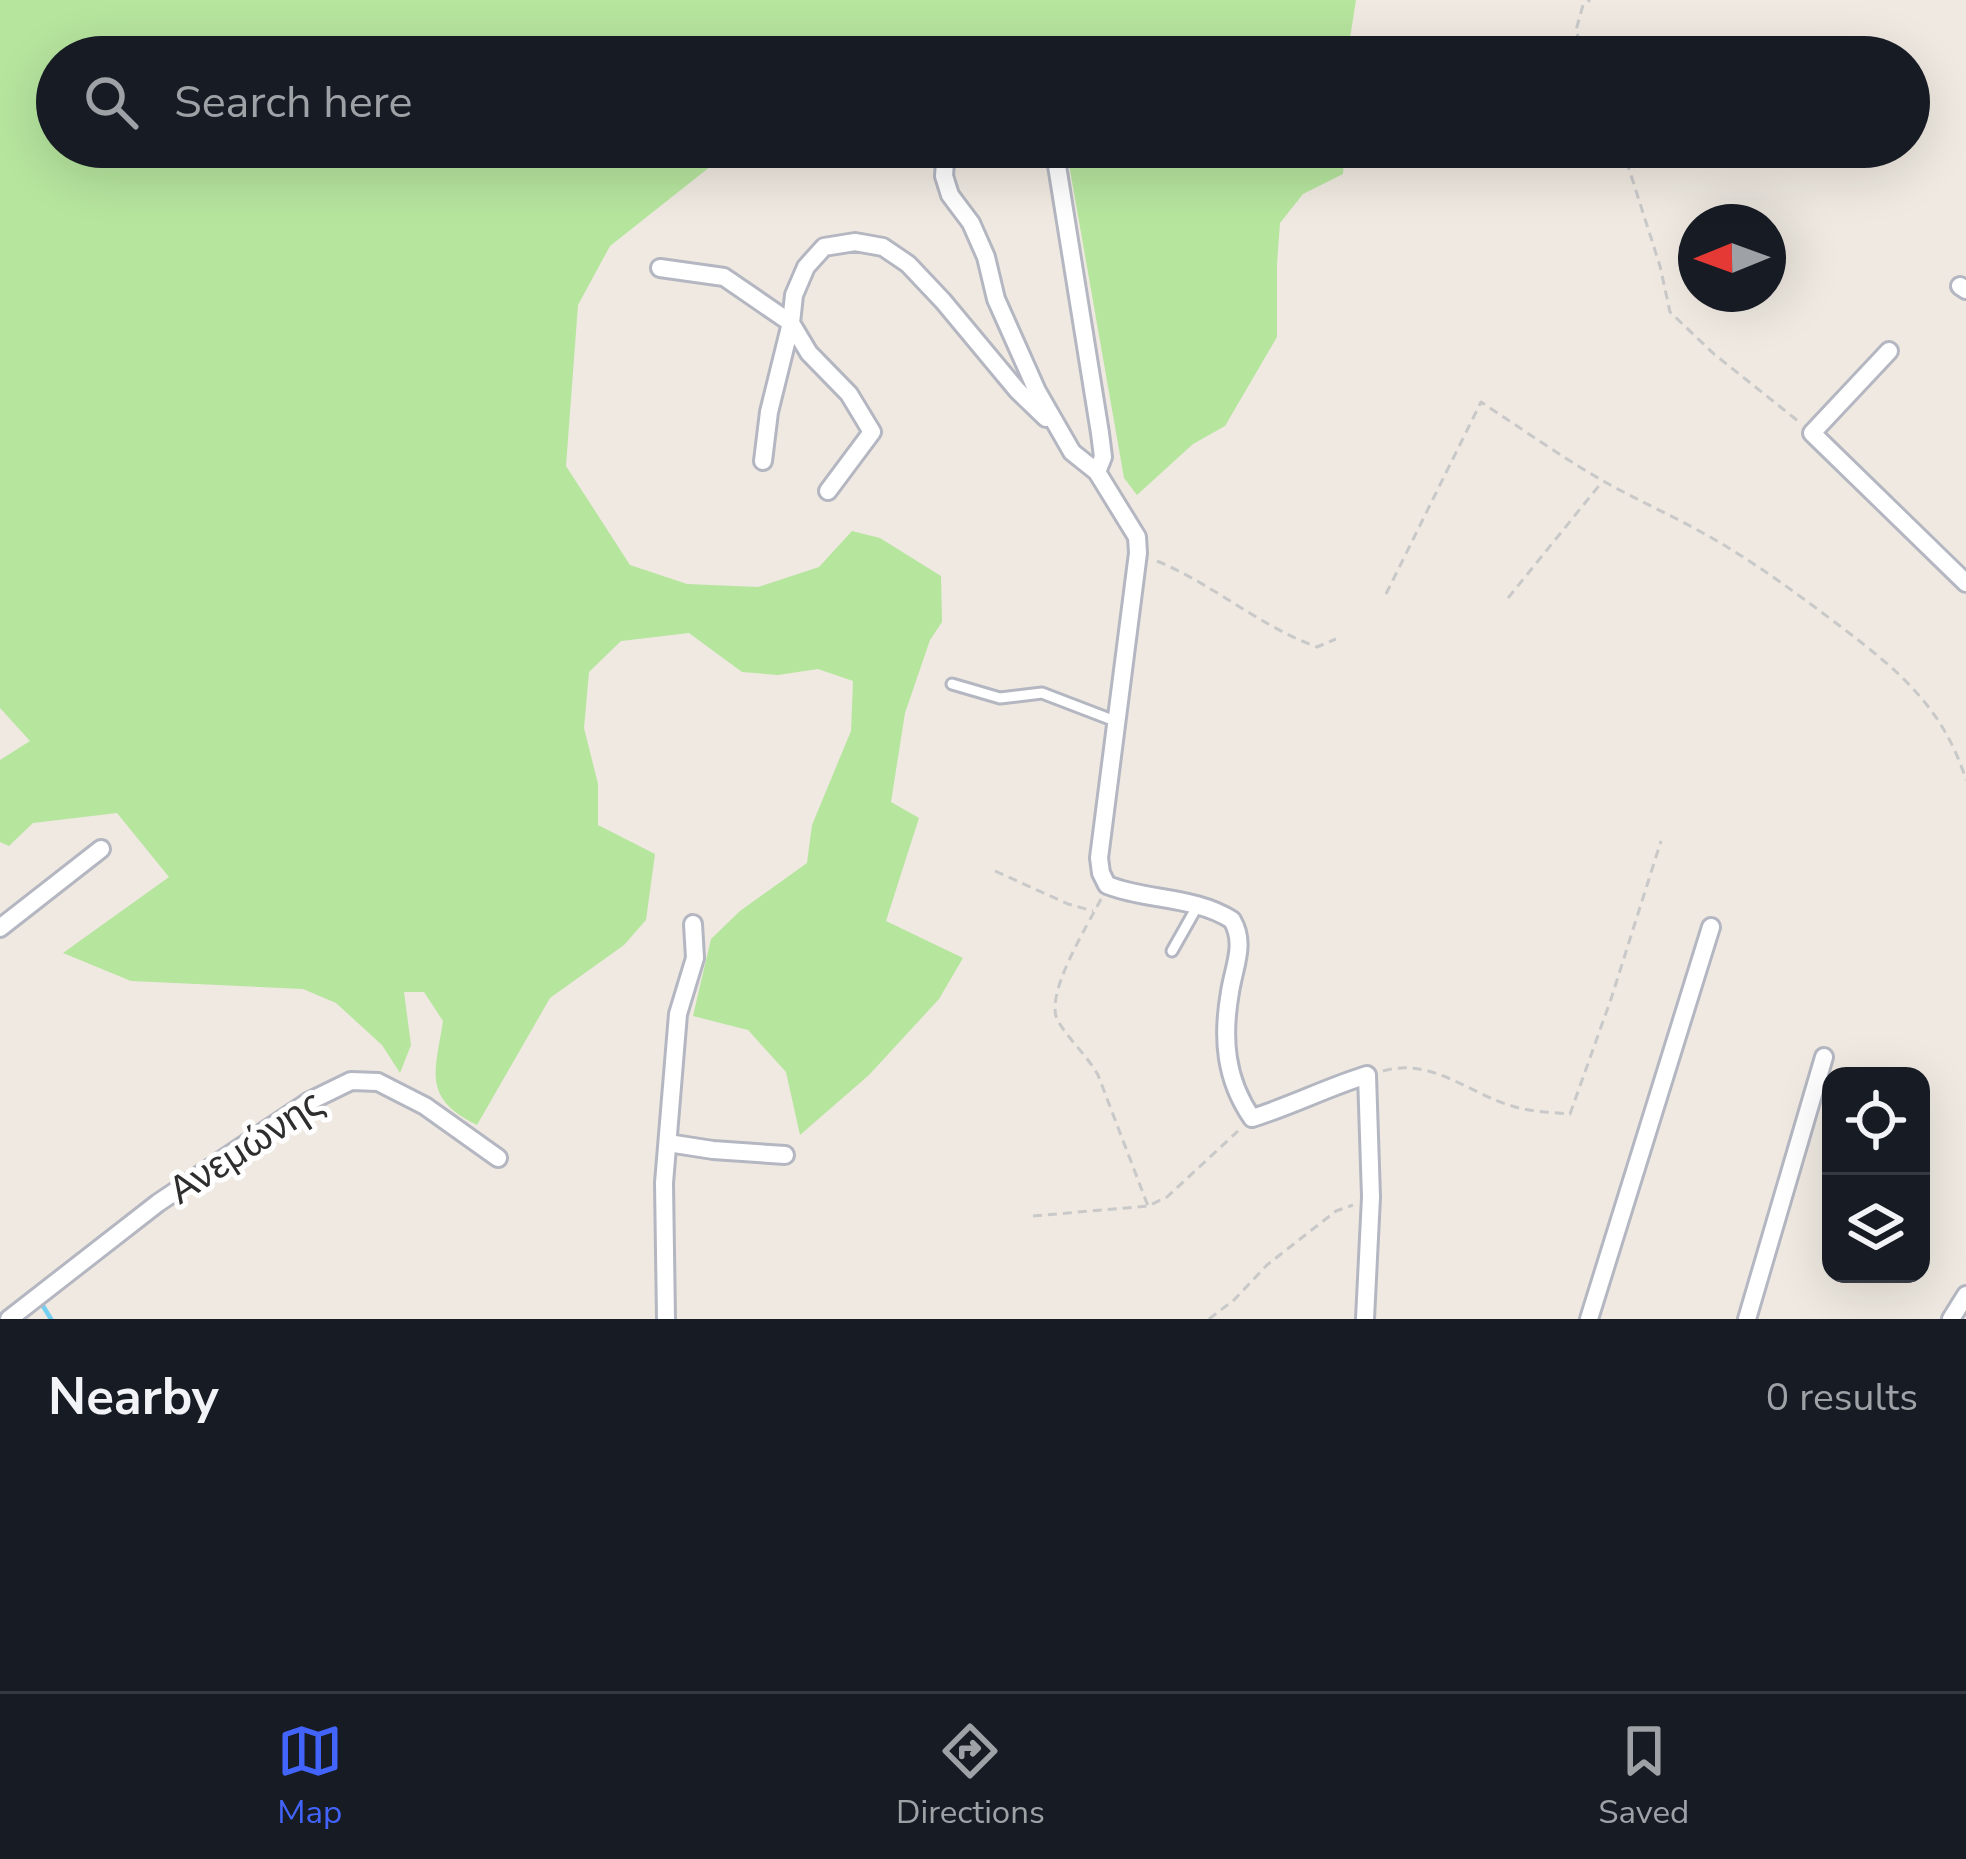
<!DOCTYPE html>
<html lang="en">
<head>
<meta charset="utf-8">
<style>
  :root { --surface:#171b24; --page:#20242c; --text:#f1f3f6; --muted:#9ea1a6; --line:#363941; --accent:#4264fb }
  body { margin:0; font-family:"Nunito Sans",sans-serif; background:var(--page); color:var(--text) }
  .controls { position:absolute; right:36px; bottom:36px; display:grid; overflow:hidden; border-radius:24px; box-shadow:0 12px 48px #0002 }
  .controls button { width:108px; height:108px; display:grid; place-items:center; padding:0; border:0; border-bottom:3px solid var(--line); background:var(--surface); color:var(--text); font:60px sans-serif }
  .compass { position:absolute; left:1678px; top:204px; width:108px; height:108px; border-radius:50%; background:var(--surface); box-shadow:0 12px 48px #0002; rotate:269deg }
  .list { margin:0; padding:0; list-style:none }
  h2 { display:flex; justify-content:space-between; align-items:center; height:156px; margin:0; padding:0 48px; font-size:51px }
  h2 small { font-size:39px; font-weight:400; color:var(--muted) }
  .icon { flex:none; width:66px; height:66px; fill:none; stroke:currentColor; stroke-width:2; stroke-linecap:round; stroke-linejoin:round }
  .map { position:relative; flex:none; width:1966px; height:1319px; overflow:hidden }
  .search { position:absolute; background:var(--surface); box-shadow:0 12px 48px #0002; left:36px; right:36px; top:36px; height:132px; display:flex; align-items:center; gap:30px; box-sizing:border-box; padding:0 42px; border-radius:66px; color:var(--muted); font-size:45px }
  .sheet { height:372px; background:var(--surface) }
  nav { display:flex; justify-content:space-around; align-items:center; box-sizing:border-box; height:168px; border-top:3px solid var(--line); background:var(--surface); font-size:33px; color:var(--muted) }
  nav a { display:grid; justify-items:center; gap:6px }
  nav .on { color:var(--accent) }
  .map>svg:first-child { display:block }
  .green { fill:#b6e59e }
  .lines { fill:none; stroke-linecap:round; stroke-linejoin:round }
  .stream { stroke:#75cff0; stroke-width:4.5 }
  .service-casing { stroke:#b4b7c1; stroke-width:15 }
  .minor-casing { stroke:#b4b7c1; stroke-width:22 }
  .path { stroke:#c9c9c9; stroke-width:3; stroke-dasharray:9 6; stroke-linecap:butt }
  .service { stroke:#fff; stroke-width:9 }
  .minor { stroke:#fff; stroke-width:16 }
  .labels { text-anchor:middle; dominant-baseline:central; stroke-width:10; stroke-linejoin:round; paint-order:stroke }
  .street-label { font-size:39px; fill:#2e2e2e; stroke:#fff }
</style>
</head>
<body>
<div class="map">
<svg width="1966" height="1319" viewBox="0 0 1966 1319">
  <rect width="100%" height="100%" fill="#efe9e1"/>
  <g class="green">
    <path d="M0,0H1356L1347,57H57V147H735L610,246L578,305L566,466L630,565L687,584L758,587L819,567L852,531L880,538L941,576L942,622L930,640L905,713L891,802L919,818L886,921L963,958L939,999L869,1075L800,1135L786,1072L748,1030L693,1016L711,939L740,911L807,863L812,825L851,731L853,681L818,669L778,675L742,672L689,633L621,641L589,672L584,728L598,784V825L655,854L646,920L624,945L550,998L477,1125C422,1098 435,1073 443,1021L424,992H404L411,1045L400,1073L382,1045L336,1003L303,989L131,981L63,953L169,877L117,813L33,823L9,846L0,842V760L30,741L0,708Z"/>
    <path d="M1066,147H1345L1343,174L1303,194L1280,223L1277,264V337L1225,426L1193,444L1137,495L1124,478Z"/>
  </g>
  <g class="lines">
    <path class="stream" d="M43,1306L51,1319"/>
    <g class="service-casing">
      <g id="service">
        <path d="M952,684L1000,698L1042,693L1115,721"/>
        <path d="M1172,951L1198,905"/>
      </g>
    </g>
    <g class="minor-casing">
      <g id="minor">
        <path d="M946,147L944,176L950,195L971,223L986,257L996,299L1037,391L1072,452L1097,472L1137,537L1138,553L1099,858L1101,873L1107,885C1148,901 1194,896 1232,920C1246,944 1234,966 1230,992C1222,1038 1225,1079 1252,1118C1291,1106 1328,1087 1367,1075L1371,1197L1365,1319"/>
        <path d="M1054,147L1100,433L1103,457L1097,472"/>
        <path d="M660,268L724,277L791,323L769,412L763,461"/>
        <path d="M1960,286L1966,290"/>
        <path d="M1889,351L1812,433L1966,583"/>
        <path d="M828,491L872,432L849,394L809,353L791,323L794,295L806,267L824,247L855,242L883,247L908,264L943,301L1017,390L1046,418"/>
        <path d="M0,928L101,849"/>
        <path d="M668,1143L713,1150L785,1155"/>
        <path d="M9,1319L158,1203L308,1102L351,1081L378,1082L425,1106L498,1158"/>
        <path d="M666,1319L664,1183L678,1014L695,958L693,924"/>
        <path d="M1589,1319L1711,927"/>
        <path d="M1747,1319L1824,1057"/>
        <path d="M1951,1319L1966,1295"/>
      </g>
    </g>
    <g class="path">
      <path d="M1584,57L1576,30L1583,5L1590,0"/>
      <path d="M1622,147L1660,266L1670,312L1714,354L1798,421"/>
      <path d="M1157,561C1213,584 1259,626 1317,647L1336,639"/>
      <path d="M1386,594L1481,402C1522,429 1563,458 1605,482C1637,500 1671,515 1703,533C1752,560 1796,593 1840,626C1899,671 1943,707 1966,780"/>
      <path d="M1508,598L1602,482"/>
      <path d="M995,871L1068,904L1093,911"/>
      <path d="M1101,899C1088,925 1043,996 1058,1021C1069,1040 1086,1054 1098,1075L1148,1206"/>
      <path d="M1383,1071C1431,1057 1468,1093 1512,1106C1530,1112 1551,1112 1570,1114L1611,999L1661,841"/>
      <path d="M1033,1216L1148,1206L1167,1197L1238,1131"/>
      <path d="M1209,1319L1234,1300L1267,1265L1336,1211L1353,1205"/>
    </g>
    <use href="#service" class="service"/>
    <use href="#minor" class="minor"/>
  </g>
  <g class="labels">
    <g class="street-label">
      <text transform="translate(246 1147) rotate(-33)">Ανεμώνης</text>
    </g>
  </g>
</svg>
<div class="controls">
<button><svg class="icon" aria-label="locate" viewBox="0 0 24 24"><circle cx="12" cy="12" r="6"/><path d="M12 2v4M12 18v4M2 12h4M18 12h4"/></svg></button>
<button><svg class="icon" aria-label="layers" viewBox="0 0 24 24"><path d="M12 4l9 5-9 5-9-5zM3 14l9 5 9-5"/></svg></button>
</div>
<svg class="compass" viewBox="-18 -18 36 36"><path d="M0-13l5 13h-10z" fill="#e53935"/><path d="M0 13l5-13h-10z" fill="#9ea1a6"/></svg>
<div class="search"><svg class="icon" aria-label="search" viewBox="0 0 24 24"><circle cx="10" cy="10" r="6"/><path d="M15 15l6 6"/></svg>Search here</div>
</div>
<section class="sheet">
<h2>Nearby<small>0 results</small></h2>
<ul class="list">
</ul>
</section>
<nav>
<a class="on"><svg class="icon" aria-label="map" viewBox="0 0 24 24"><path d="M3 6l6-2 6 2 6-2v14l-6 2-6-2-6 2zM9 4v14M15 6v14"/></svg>Map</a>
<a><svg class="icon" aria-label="directions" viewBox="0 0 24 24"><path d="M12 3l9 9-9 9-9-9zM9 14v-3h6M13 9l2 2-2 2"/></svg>Directions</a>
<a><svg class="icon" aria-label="saved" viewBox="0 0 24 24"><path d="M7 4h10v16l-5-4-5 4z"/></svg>Saved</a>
</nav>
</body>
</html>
